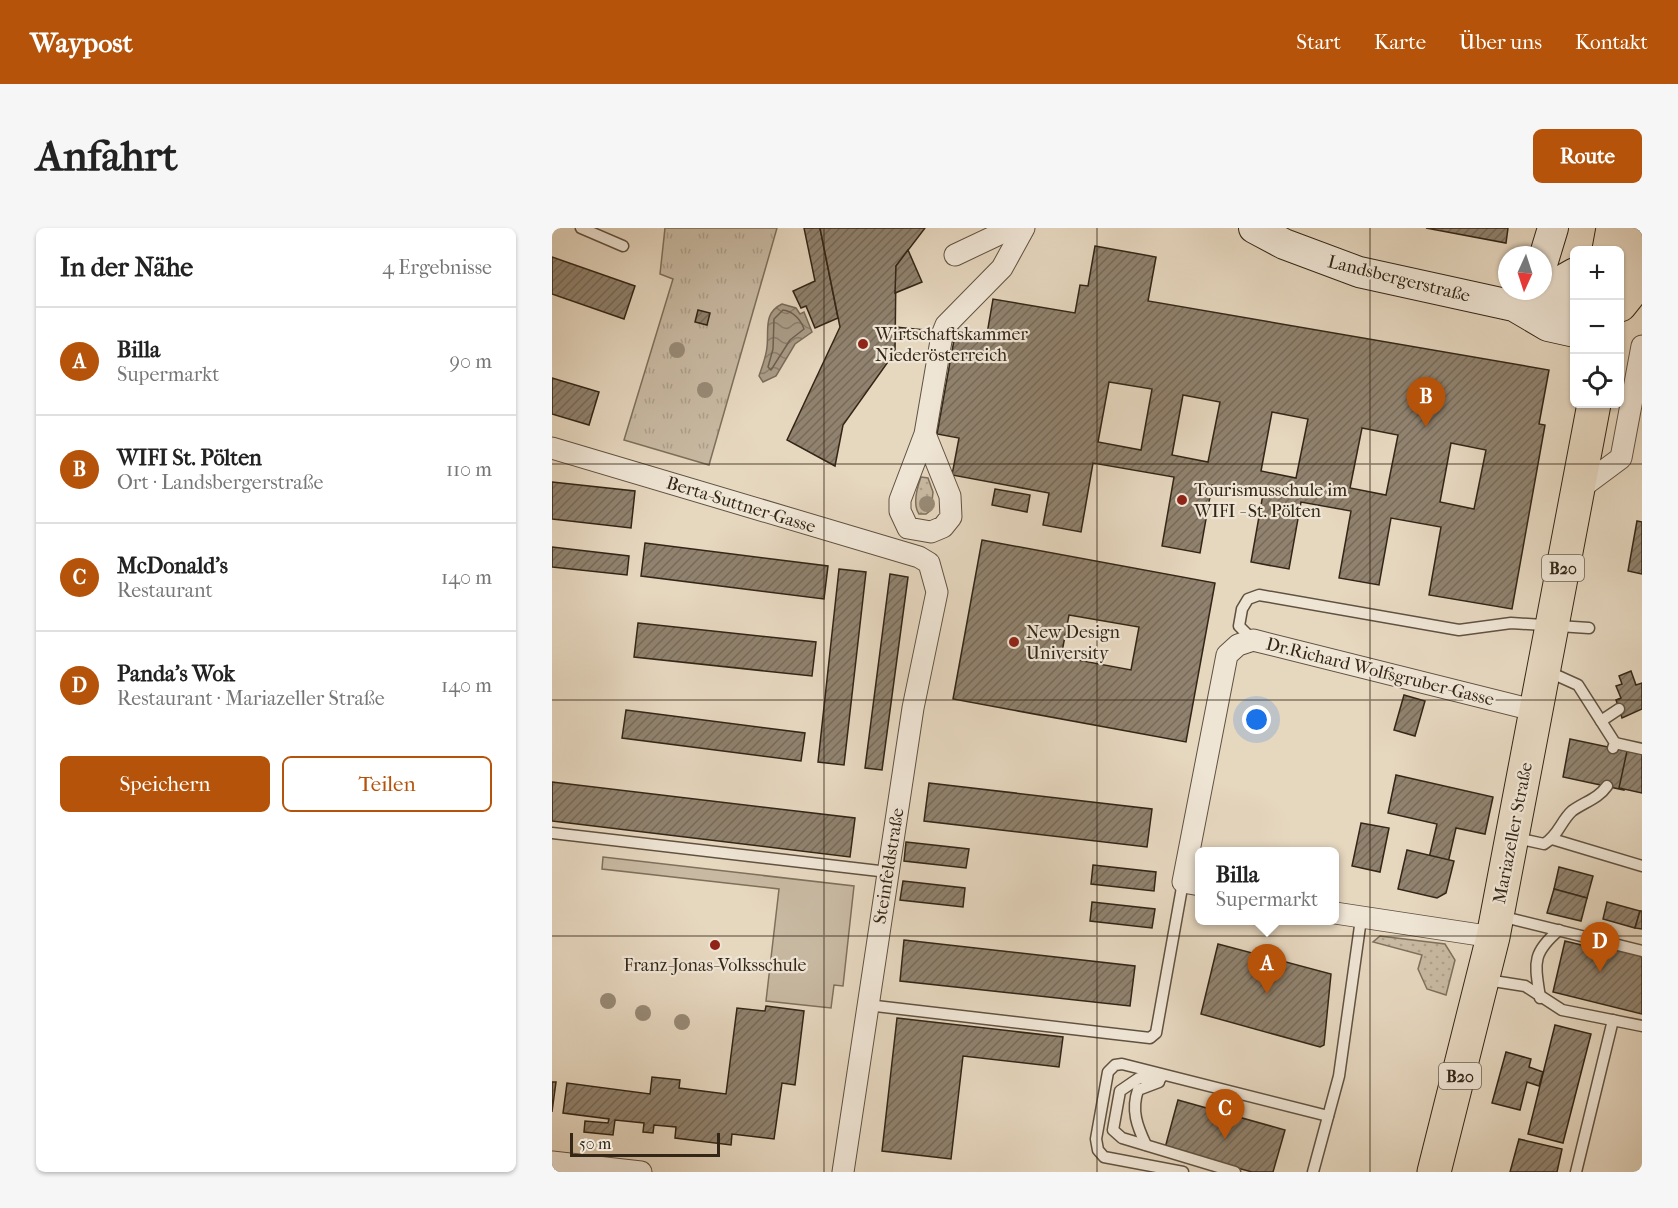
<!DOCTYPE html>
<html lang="de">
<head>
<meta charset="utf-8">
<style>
  :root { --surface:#fff; --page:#f6f6f6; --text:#222; --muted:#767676; --line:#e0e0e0; --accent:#b45309 }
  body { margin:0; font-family:"IM FELL French Canon",serif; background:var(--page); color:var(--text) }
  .controls { position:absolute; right:18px; top:18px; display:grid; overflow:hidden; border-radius:9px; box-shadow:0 2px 4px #0004 }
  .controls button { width:54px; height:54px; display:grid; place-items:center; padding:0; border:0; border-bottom:2px solid var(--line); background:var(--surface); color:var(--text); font:30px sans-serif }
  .compass { position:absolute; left:946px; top:18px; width:54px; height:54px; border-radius:50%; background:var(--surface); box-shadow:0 2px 4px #0004; rotate:183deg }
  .scale { position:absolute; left:18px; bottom:15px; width:150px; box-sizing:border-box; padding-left:6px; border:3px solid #332617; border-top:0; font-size:16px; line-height:21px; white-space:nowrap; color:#332617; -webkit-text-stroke:4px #efe5d5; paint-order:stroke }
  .you { position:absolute; left:705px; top:492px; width:21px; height:21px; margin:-15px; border:4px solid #fff; border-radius:50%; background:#1a73e8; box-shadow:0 0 0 9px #1a73e833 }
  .badge { display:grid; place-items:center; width:39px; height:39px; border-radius:50%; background:var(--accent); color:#fff; font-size:20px; font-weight:700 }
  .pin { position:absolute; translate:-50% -50px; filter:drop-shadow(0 2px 3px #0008) }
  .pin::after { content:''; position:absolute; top:32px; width:21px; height:18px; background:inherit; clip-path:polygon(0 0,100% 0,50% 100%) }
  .popup { position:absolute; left:643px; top:619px; width:144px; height:78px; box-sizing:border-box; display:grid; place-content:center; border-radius:9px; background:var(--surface); filter:drop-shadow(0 2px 4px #0005); font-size:20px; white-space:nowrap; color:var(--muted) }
  .popup b { font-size:22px; color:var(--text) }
  .popup::after { content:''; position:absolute; left:50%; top:100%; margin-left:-12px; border:12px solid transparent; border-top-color:var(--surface) }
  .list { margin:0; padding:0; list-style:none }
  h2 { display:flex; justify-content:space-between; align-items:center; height:78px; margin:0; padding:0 24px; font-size:26px }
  h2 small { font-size:20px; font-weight:400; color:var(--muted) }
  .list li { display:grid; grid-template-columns:39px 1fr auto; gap:18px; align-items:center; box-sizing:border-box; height:108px; padding:0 24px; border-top:2px solid var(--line) }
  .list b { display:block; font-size:22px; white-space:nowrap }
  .list p { margin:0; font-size:20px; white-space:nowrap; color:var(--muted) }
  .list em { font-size:20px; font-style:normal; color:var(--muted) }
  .actions { display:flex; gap:12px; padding:18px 24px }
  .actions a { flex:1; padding:14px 0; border:2px solid var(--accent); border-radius:9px; text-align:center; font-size:21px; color:var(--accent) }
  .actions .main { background:var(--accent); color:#fff }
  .icon { flex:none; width:33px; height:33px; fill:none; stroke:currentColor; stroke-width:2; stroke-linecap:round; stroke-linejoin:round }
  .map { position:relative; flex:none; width:1090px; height:944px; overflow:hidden; border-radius:9px }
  header { display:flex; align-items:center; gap:36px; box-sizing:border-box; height:84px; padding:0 30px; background:var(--accent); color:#fff }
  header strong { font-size:28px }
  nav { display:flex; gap:33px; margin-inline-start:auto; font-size:21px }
  .intro { display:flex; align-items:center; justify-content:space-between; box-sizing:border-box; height:144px; padding:0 36px }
  h1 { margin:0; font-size:42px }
  .button { padding:15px 27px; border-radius:9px; background:var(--accent); color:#fff; font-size:21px; font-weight:700 }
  main { display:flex; gap:36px; padding:0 36px }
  aside { flex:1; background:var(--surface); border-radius:9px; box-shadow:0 2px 4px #0004 }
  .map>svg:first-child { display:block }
  .grass { fill:url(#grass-dots); stroke:#7e705c; stroke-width:1.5 }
  .park { fill:url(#park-tufts); stroke:#7e705c; stroke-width:1.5 }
  .pitch { fill:#c8b9a2; stroke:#7e705c; stroke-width:1.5 }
  .water { fill:url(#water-waves); stroke:#7a6c5a; stroke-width:1.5 }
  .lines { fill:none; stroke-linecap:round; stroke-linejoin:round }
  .shore { stroke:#6e604e; stroke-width:1.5 }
  .building { fill:url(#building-hatch); stroke:#332617; stroke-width:1.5; fill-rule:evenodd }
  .lane-casing { stroke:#605241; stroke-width:13 }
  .street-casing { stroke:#605241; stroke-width:23 }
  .secondary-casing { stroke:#332617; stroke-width:32 }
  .primary-casing { stroke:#332617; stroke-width:35 }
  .lane { stroke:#efe5d5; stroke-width:10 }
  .street { stroke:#efe5d5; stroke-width:21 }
  .secondary { stroke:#efe5d5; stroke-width:30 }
  .primary { stroke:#e6d7bf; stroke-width:33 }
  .tree { fill:#988a76 }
  .grid { fill:none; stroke:#332617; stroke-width:1.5; stroke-opacity:0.55 }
  .poi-dot { fill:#8f2418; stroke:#efe5d5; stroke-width:2 }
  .labels { text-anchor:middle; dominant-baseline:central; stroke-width:4.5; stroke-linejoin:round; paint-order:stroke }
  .shield { fill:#efe5d5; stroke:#6b5f50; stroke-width:1.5 }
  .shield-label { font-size:16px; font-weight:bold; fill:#332617 }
  .street-label { font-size:18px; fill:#332617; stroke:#efe5d5 }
  .poi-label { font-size:18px; fill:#332617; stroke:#efe5d5; text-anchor:start }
</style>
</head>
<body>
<header>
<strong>Waypost</strong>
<nav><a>Start</a><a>Karte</a><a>Über uns</a><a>Kontakt</a></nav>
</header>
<div class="intro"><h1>Anfahrt</h1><a class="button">Route</a></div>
<main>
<aside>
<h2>In der Nähe<small>4 Ergebnisse</small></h2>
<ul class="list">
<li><span class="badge">A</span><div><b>Billa</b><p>Supermarkt</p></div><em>90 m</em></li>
<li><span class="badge">B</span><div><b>WIFI St. Pölten</b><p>Ort · Landsbergerstraße</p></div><em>110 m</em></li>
<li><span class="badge">C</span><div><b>McDonald's</b><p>Restaurant</p></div><em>140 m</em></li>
<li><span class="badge">D</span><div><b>Panda's Wok</b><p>Restaurant · Mariazeller Straße</p></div><em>140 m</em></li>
</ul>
<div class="actions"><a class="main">Speichern</a><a>Teilen</a></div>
</aside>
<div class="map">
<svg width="1090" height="944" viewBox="0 0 1090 944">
  <defs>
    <pattern id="grass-dots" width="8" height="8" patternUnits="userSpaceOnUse" patternTransform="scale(1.5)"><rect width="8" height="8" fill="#c8b9a2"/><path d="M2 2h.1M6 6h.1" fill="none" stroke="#ac9f8b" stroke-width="1.8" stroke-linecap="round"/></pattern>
    <pattern id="park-tufts" width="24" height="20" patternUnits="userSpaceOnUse" patternTransform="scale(1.5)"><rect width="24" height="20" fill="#c8b9a2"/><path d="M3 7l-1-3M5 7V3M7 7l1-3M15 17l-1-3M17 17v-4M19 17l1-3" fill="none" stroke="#ac9f8b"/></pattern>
    <pattern id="water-waves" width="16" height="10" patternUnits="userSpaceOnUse" patternTransform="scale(1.5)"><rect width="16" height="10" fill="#a99b86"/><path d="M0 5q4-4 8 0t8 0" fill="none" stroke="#8a7e6d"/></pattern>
    <pattern id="building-hatch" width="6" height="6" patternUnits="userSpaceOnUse" patternTransform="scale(1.5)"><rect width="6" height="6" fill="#90826e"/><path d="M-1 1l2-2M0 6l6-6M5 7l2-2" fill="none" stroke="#766a59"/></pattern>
  </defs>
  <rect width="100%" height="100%" fill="#e6d7bf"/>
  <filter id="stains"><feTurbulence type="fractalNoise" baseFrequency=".00333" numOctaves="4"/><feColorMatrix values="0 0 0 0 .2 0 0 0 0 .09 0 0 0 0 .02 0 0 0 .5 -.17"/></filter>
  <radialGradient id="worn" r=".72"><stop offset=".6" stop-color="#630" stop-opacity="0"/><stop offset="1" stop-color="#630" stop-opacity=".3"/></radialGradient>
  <g class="grass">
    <path d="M369,249L376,250L381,264L379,282L374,286H367C360,276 365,260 369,249Z"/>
    <path d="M828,708L893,716L903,732L894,767L875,761L866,741L870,727L821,714Z"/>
  </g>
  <path class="park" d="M113,0H225L157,237L72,212L121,51L108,46Z"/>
  <path class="pitch" d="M51,629L302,658L291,758L282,757L279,780L214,773L227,661L50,641Z"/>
  <path class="water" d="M230,76L244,80L248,86L252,84L260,104L243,116L224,148L211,154L207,148C210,139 214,129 215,119C217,102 211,85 230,76Z"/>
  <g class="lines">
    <path class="shore" d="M231,82C241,83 249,92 252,101L238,112L219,142L216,139L221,121L222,91Z"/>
  </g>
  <g class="building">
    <path d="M252,0H268L286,90L263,100L254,78L249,80L241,63L263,53Z"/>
    <path d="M268,0H373L344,38L343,124L291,197L283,238L235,212L288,99Z"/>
    <path d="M874,0H956L954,15Z"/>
    <path d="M543,18L604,29L596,73L997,142L987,196L993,197L960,381L877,367L889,299L839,290L827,357L787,350L799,283L749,274L737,341L699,334L711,266L660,257L648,325L610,318L622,249L541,235L529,304L491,297L497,265L400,247L407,210L385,206L404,101L435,106L441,71L523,85L528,57L536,58ZM557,154L600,161L589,222L546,214ZM631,167L668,174L656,234L620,227ZM720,184L756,191L744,250L709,243ZM810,200L846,207L834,267L798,260ZM899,215L934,222L922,281L888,274Z"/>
    <path d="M356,22L370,54L343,65L344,38Z"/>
    <path d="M0,29L83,58L72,91L0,66Z"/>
    <path d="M146,82L158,85L155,97L143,94Z"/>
    <path d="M343,99L403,105L402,114L343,108Z"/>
    <path d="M0,150L47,164L37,197L0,186Z"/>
    <path d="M0,254L83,263L79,300L0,291Z"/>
    <path d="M443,261L478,267L475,284L440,277Z"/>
    <path d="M1085,293L1090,294V346L1076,343Z"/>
    <path d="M430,312L663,355L634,514L401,471ZM517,387L587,399L579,442L509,429Z"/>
    <path d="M93,315L276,338L272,371L89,348Z"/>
    <path d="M0,319L77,328L75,347L0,339Z"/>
    <path d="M287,341L314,344L292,537L266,534Z"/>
    <path d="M338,346L356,349L330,542L313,540Z"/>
    <path d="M86,395L264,414L260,448L82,429Z"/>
    <path d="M1079,443L1084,457L1090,455V481L1070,490L1064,472L1069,470L1064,458L1070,456L1067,448Z"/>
    <path d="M852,467L873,473L863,508L842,502Z"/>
    <path d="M74,482L253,505L249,533L70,510Z"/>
    <path d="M1018,511L1080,524L1072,562L1011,549Z"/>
    <path d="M1075,523L1090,526V565L1067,560Z"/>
    <path d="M844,547L941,569L933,606L904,600L896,635L877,630L885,596L836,585Z"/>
    <path d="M0,554L303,590L298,629L0,593Z"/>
    <path d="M377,555L600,581L595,619L372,593Z"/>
    <path d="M809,595L837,600L828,644L800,638Z"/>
    <path d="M354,614L417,621L414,640L352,633Z"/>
    <path d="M855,622L902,633L894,665L885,670L846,661Z"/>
    <path d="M541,637L604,644L602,663L539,656Z"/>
    <path d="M1007,639L1041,648L1035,670L1002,661Z"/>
    <path d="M351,653L413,660L411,679L348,672Z"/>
    <path d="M1002,661L1035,670L1029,693L995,685Z"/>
    <path d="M540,674L603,681L600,700L538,693Z"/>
    <path d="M1055,674L1088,683L1083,700L1051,691Z"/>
    <path d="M1088,683H1090V701L1083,700Z"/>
    <path d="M352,712L583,738L578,778L348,753Z"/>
    <path d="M1013,713L1046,721L1048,714L1090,724V786L1001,764Z"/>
    <path d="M666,716L779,746L772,817L768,819L649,786Z"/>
    <path d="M214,778L252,783L243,857L230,855L222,911L180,906L179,917L123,910L124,899L102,897L101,905L91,904L92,895L63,892L61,907L32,904L33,893L56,895L57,891L11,885L15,855L98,866L100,849L128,852L127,860L174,866L185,780L213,783Z"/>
    <path d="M345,790L511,809L507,839L411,828L399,931L330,923Z"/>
    <path d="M1003,797L1039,806L1011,915L976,906Z"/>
    <path d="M954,824L979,831L977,839L991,844L987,858L975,854L968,882L940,875Z"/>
    <path d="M0,854H4L0,884Z"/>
    <path d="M626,872L733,902L721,944H700L613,920Z"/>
    <path d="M967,911L1010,921L1005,944H958Z"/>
  </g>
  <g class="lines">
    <g class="lane-casing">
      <g id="lane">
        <path d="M29,0L71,18"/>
        <path d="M701,412L687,398L690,381L696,371L707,367L907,402L959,395L1037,400"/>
        <path d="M995,443L1026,457L1063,515L1061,520"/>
        <path d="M1049,493L1067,481"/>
        <path d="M1063,515L1090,521"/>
        <path d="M0,605L336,644"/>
        <path d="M964,610L992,616C1006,608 1009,593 1020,583C1032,574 1046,571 1055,558"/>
        <path d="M1000,611L1090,638"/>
        <path d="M948,688L1090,723"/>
        <path d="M935,752L973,758L1010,782L1090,798"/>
        <path d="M988,770C983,735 979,726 1007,702"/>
        <path d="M315,777L598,810L604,805L631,654"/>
        <path d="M609,850H587L568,863L561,902L570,910L683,944"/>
        <path d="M594,917C585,898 579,882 586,862L607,854"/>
        <path d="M631,944L552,929L546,922L544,911L556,844L563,837L570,836L776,888"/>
        <path d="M761,944L787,848L809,691"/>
        <path d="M1024,944L1061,792"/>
      </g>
    </g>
    <g class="street-casing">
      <g id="street">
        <path d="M403,27L460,0"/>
        <path d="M373,206L398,268L399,289L391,299L379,304L356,300L348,283V272L373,206L390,107L394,97L450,40L472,0"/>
        <path d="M0,220L367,329L377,335L385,364L361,480L291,944"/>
        <path d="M1026,262L1069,230L1090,118"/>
        <path d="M648,657L631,654L675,427L686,417L701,412L985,483"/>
        <path d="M783,685L941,709"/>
        <path d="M0,934L89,944"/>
      </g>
    </g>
    <g class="secondary-casing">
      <g id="secondary">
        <path d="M702,0L732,16L807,44L962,78L996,98L1023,104"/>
        <path d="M991,33L1001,0"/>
        <path d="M991,63L1023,45"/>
        <path d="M962,78L1001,72L1023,75"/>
      </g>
    </g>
    <g class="primary-casing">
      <g id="primary">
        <path d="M1057,22L1061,0"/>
        <path d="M1068,77L1076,67L1088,0"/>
        <path d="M882,944L941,709L1042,176"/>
      </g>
    </g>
    <use href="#lane" class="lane"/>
    <use href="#street" class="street"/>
    <use href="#secondary" class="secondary"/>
    <use href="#primary" class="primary"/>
  </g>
  <g class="tree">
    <circle cx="125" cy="122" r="8"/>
    <circle cx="153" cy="162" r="8"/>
    <circle cx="375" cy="276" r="8"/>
    <circle cx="56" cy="773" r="8"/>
    <circle cx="91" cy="785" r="8"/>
    <circle cx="130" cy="794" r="8"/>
  </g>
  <path class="grid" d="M272,0V944M545,0V944M818,0V944M0,236H1090M0,472H1090M0,708H1090"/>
  <g class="poi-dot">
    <circle cx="311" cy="116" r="6"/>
    <circle cx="630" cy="272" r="6"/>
    <circle cx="462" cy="414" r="6"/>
    <circle cx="163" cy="717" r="6"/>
  </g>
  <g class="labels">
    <g class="shield">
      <rect x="990" y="327" width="42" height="26" rx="4.5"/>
      <rect x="887" y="835" width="42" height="26" rx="4.5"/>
    </g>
    <g class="shield-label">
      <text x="1011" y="340">B20</text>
      <text x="908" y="848">B20</text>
    </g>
    <g class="street-label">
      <text transform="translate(847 51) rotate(14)">Landsbergerstraße</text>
      <text transform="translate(189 277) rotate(17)">Berta-Suttner-Gasse</text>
      <text transform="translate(828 444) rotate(14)">Dr.Richard Wolfsgruber-Gasse</text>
      <text transform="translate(961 605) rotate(-79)">Mariazeller Straße</text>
      <text transform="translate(337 638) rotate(-81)">Steinfeldstraße</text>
    </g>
    <g class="poi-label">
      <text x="323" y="106">Wirtschaftskammer<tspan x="323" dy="21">Niederösterreich</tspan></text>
      <text x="642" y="262">Tourismusschule im<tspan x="642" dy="21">WIFI - St. Pölten</tspan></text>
      <text x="474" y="404">New Design<tspan x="474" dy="21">University</tspan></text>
      <text x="163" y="737" text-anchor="middle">Franz-Jonas-Volksschule</text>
    </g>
  </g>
  <rect width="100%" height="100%" filter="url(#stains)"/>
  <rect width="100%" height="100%" fill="url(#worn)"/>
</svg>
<div class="controls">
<button>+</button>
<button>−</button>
<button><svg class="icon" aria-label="locate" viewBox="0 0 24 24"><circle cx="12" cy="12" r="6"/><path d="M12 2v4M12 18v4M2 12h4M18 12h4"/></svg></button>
</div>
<svg class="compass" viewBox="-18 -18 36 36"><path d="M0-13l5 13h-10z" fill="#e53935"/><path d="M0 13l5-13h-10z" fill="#767676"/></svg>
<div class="scale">50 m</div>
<div class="you"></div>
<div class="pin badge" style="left:715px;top:766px">A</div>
<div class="popup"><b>Billa</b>Supermarkt</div>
<div class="pin badge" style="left:874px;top:199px">B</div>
<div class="pin badge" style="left:673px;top:911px">C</div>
<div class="pin badge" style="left:1048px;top:744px">D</div>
</div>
</main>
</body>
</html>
